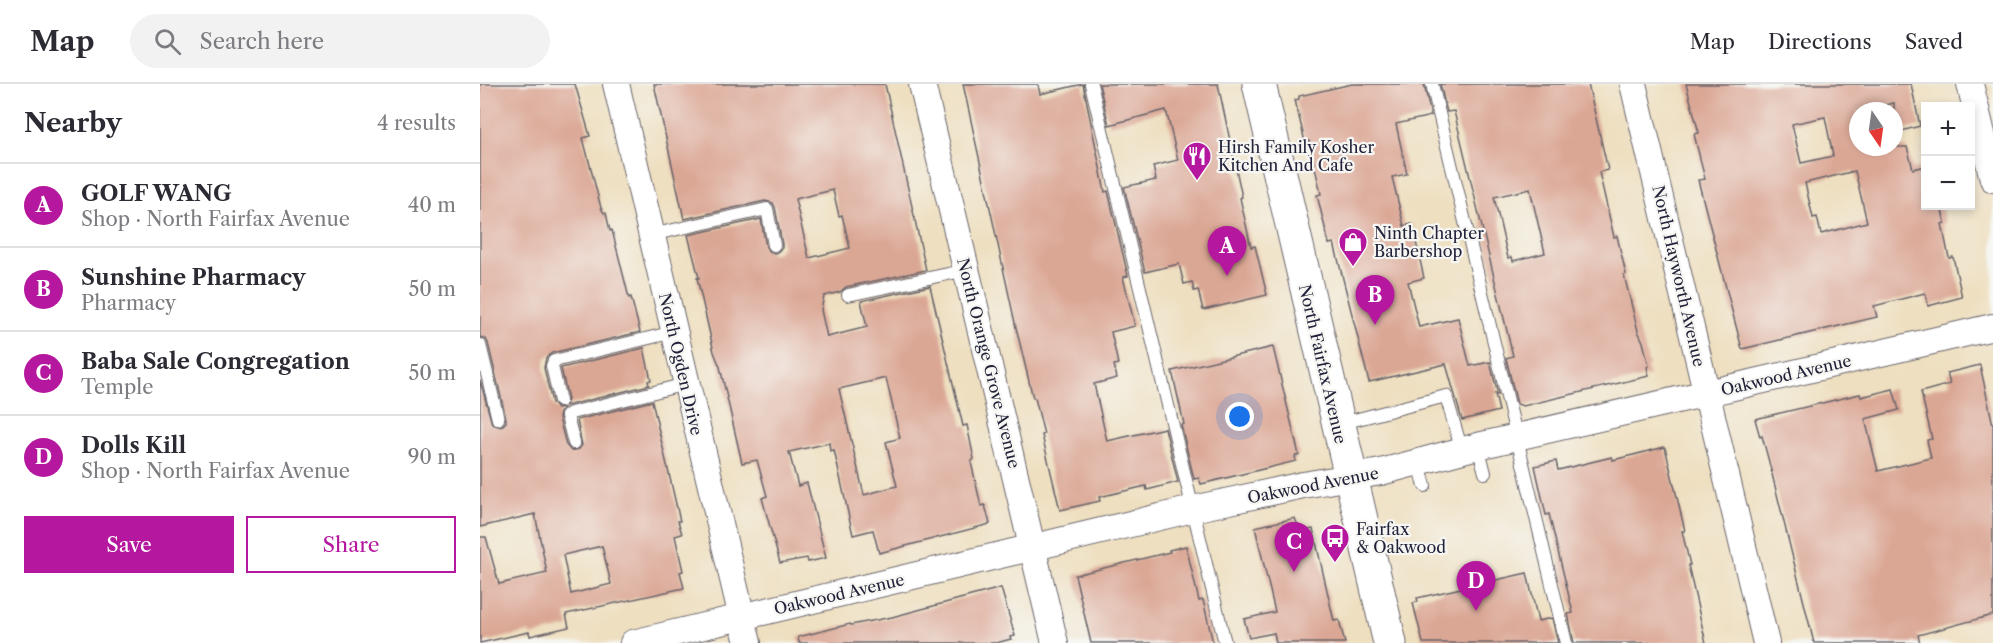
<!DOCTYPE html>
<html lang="en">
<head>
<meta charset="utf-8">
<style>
  :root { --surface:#fff; --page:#f2f2f3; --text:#2b2b33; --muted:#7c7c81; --line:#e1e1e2; --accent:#b5179e }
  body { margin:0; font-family:"Libre Caslon Text",serif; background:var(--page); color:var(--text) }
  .controls { position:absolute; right:18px; top:18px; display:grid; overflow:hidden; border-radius:0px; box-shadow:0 3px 9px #0003 }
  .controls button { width:54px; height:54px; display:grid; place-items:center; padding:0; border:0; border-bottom:2px solid var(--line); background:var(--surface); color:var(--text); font:30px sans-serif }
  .compass { position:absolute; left:1369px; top:18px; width:54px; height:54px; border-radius:50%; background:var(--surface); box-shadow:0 3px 9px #0003; rotate:167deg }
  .you { position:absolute; left:760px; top:333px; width:21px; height:21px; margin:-15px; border:4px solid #fff; border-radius:50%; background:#1a73e8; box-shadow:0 0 0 9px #1a73e833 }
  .badge { display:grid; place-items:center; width:39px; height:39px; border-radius:50%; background:var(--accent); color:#fff; font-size:20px; font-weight:700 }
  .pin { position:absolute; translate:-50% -50px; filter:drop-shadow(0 2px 3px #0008) }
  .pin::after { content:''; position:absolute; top:32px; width:21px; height:18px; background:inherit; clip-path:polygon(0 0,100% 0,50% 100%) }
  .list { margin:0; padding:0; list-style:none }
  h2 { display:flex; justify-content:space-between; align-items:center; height:78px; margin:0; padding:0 24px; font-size:26px }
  h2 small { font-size:20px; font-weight:400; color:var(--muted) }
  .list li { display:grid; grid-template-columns:39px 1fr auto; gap:18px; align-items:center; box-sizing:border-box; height:84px; padding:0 24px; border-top:2px solid var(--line) }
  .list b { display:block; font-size:22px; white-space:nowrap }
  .list p { margin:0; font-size:20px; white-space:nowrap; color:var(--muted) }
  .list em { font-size:20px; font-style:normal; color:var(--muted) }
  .actions { display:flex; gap:12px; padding:18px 24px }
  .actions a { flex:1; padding:14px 0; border:2px solid var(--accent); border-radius:0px; text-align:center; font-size:21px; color:var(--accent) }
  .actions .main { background:var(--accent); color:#fff }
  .icon { flex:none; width:33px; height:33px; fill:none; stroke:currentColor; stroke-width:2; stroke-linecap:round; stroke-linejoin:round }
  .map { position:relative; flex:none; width:1513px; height:559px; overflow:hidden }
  header { display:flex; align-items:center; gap:36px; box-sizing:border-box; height:84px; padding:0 30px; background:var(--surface); border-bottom:2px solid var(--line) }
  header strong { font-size:28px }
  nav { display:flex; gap:33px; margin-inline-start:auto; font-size:21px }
  .search { width:420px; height:54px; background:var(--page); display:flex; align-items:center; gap:15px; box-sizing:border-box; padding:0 21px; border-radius:33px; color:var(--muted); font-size:22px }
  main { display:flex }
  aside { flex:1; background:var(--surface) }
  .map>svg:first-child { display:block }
  .building { fill:#dba795; fill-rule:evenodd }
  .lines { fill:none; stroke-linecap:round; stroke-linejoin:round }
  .service-casing { stroke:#69646a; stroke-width:14 }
  .minor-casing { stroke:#69646a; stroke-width:28 }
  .secondary-casing { stroke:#69646a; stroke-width:35 }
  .service { stroke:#fff; stroke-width:12 }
  .minor { stroke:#fff; stroke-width:26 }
  .secondary { stroke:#fff; stroke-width:33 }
  .labels { text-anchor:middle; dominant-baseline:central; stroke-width:4.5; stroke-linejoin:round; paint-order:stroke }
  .poi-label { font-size:16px; fill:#22223b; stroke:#f6f6f2; text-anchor:start }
  .street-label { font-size:16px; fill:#22223b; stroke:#f6f6f2 }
</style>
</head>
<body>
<header>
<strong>Map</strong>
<div class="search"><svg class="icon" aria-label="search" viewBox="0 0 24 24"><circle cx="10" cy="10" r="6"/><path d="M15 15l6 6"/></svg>Search here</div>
<nav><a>Map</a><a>Directions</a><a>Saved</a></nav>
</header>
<main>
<aside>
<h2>Nearby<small>4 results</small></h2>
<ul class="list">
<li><span class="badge">A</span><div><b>GOLF WANG</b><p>Shop · North Fairfax Avenue</p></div><em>40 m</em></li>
<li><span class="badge">B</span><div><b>Sunshine Pharmacy</b><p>Pharmacy</p></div><em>50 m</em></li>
<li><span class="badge">C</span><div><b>Baba Sale Congregation</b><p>Temple</p></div><em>50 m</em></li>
<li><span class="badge">D</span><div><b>Dolls Kill</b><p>Shop · North Fairfax Avenue</p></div><em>90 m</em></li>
</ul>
<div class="actions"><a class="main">Save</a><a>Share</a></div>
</aside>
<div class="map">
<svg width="1513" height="559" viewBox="0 0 1513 559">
  <rect width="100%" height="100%" fill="#f6f6f2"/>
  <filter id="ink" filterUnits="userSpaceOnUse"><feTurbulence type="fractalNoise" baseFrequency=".0167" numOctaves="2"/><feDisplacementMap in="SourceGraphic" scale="12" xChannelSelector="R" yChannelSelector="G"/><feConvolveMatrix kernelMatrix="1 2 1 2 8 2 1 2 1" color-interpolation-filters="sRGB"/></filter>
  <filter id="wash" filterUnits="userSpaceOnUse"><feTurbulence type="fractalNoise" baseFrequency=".008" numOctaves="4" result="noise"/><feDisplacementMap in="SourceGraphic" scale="24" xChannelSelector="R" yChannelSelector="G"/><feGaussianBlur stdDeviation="1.35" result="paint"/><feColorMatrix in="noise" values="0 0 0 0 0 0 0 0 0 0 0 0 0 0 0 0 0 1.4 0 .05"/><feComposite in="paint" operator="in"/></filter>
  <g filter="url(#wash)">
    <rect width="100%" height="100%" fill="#eedfc0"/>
    <g id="blocks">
      <g class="building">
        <path d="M0,0H95L110,52L103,54L121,124L124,129H126L130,147L132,146L149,214L151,213L160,248L72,269L66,274L64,284L72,319L77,325L84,324L80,329L79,334L86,361L91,367L99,365L102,361L97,336L172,317L200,437H198L202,450L195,452L203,487L200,488L204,504L86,530L89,543L50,552L49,548L0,559V453H6L19,500L67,489L55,430L0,443V296L12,340L21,343L26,338V334L8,259L6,255L0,253ZM122,462L131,500L91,510L83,471Z"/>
        <path d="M174,0H405L446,186L366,203L360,208L344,212L341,226L347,253L387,243L381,217L450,202L483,342L487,341L494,375L491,378L501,422L505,421L510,440L399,469L393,446L373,451L354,366L350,367L349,359L309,368L318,402L327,399L346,474L328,478L327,474L300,479L282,414L287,412L277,376L262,379L240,283L234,268L217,194H219L208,151L281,135L286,163L291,169H296L302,164V160L295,123L293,119L285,117L204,135ZM353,106L359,132L362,131L370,164L329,174L315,115ZM406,294L420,354L406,358L417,402L384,411L359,305Z"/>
        <path d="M483,0H558L560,10L603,0L625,108L628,107L648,192L643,193L655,242L631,248L638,280L634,281L637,294L614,300L627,357L685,344L698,398L667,406L666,402L619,413L620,417L580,426L562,351L564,350L555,314H553L535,239Z"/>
        <path d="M619,0H738L762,113L760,114L771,163L775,162L787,211L723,226L718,206L714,207L712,198L704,200L699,180L665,188L644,103L676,96L673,82L698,76L686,26L629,41Z"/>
        <path d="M872,0H944L951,32L916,40L927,90L912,93L924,142L932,140L944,194L928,198L939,243L978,234L990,282L1010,278L1018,311L1015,310L1019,327L982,336L966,280L889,298L854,159L849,160L837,111L841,110L829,57L825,58L815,16L819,15V12Z"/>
        <path d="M960,0H1108L1128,86L1119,88L1134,153L1137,152L1146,190L1144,191L1158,247L1163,258L1169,282L1167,283L1169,292L1043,322L1037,320L1026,274L1033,272L974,27L967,28ZM1050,105L1065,169L1033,177L1032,173L1028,174L1014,113Z"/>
        <path d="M1206,0H1431L1440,42L1414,49V19L1378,27V63H1427L1433,85L1446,82V122H1461L1465,139L1462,140L1469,174L1473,173L1482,213L1448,222L1445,209L1394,222L1397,233L1262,265L1218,96L1225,95L1214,50L1219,49ZM1345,33L1353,72L1321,79L1312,40ZM1375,87L1387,138L1341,150L1337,133L1333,134L1325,99Z"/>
        <path d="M793,263L819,371L815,372L816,377L721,400L719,394L714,395L701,341L704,340L692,287Z"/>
        <path d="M164,264L171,296L168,297L169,301L86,322L88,315L81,284Z"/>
        <path d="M1500,281L1513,341V531L1438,551L1440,559H1334L1288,374L1282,352L1280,353L1275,335L1380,310L1381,313L1413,305L1419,326L1385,335L1398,387L1451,374L1447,356L1452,355L1441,308L1470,300L1467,289Z"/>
        <path d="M1185,363L1205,447H1202L1210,481H1208L1226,559H1094L1088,530L1093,529L1069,430L1066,431L1055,382L1076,377L1078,386L1132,373L1133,376Z"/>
        <path d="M815,434L820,447L833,445L854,537L859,536L865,559H796L794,549L769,554L764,535L795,528L775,443Z"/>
        <path d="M706,462L719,517L723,516L733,559H611L595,491L690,468L689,466Z"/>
        <path d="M1047,489L1058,537L1072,534L1078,559H943L933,519L938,518L937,514Z"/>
        <path d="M521,504L535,552L530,553L531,555L516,559H319L318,553L370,540L371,541L412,533Z"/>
      </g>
    </g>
  </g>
  <g filter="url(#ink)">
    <use href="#blocks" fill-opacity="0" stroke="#69646a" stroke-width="1.5"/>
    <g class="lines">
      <g class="service-casing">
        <g id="service">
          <path d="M611,0L745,559"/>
          <path d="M952,0L1086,559"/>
          <path d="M171,151L287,125L294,161"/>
          <path d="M368,211L487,186"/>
          <path d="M0,261L18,335"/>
          <path d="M80,317L72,282L74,277L194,248"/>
          <path d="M859,340L966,312L982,367"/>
          <path d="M94,359L87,332L91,329L206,300"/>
          <path d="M998,362L1005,389"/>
          <path d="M939,379L945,402"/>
        </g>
      </g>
      <g class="minor-casing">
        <g id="minor">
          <path d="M136,0L268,559"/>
          <path d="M442,0L575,559"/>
          <path d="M1153,0L1286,559"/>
          <path d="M1490,0L1513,95"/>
          <path d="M153,559L713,425L823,401L901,388L998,362L1513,243"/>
        </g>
      </g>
      <g class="secondary-casing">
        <path id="secondary" d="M779,0L910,559"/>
      </g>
      <use href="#service" class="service"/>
      <use href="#minor" class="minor"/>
      <use href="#secondary" class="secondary"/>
    </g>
  </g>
  <defs>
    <g id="restaurant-pin" transform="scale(1.5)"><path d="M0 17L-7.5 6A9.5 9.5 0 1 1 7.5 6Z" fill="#b5179e" stroke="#f6f6f2"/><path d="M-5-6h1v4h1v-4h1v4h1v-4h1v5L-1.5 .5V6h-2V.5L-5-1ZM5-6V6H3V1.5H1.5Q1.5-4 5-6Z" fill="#fff"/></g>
    <g id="shop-pin" transform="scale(1.5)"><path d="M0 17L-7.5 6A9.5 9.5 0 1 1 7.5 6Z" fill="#b5179e" stroke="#f6f6f2"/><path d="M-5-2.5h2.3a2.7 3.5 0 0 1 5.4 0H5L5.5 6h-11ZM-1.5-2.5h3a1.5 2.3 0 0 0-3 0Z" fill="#fff"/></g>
    <g id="bus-pin" transform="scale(1.5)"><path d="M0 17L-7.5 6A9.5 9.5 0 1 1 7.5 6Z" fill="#b5179e" stroke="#f6f6f2"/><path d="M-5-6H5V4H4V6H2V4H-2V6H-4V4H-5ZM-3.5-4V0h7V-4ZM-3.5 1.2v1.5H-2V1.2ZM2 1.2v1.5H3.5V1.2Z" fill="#fff"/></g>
  </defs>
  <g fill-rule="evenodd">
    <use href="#restaurant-pin" x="717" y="72"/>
    <use href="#shop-pin" x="873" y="158"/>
    <use href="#bus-pin" x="855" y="454"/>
  </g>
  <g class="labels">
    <g class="poi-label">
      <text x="738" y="63">Hirsh Family Kosher<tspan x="738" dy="18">Kitchen And Cafe</tspan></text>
      <text x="894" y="149">Ninth Chapter<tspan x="894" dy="18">Barbershop</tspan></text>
      <text x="876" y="445">Fairfax<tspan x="876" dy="18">&amp; Oakwood</tspan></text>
    </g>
    <g class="street-label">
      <text transform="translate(1199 192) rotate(77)">North Hayworth Avenue</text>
      <text transform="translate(509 279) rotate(76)">North Orange Grove Avenue</text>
      <text transform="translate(201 280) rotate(77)">North Ogden Drive</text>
      <text transform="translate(843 280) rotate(77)">North Fairfax Avenue</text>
      <text transform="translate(1306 291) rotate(-13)">Oakwood Avenue</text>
      <text transform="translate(833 401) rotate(-11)">Oakwood Avenue</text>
      <text transform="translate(359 510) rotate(-13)">Oakwood Avenue</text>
    </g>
  </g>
</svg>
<div class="controls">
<button>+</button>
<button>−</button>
</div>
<svg class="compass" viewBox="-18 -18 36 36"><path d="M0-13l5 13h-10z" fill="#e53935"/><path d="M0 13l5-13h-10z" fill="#7c7c81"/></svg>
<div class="you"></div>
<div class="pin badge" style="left:747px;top:192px">A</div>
<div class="pin badge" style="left:895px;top:241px">B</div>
<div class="pin badge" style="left:814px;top:488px">C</div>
<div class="pin badge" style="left:996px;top:527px">D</div>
</div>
</main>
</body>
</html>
